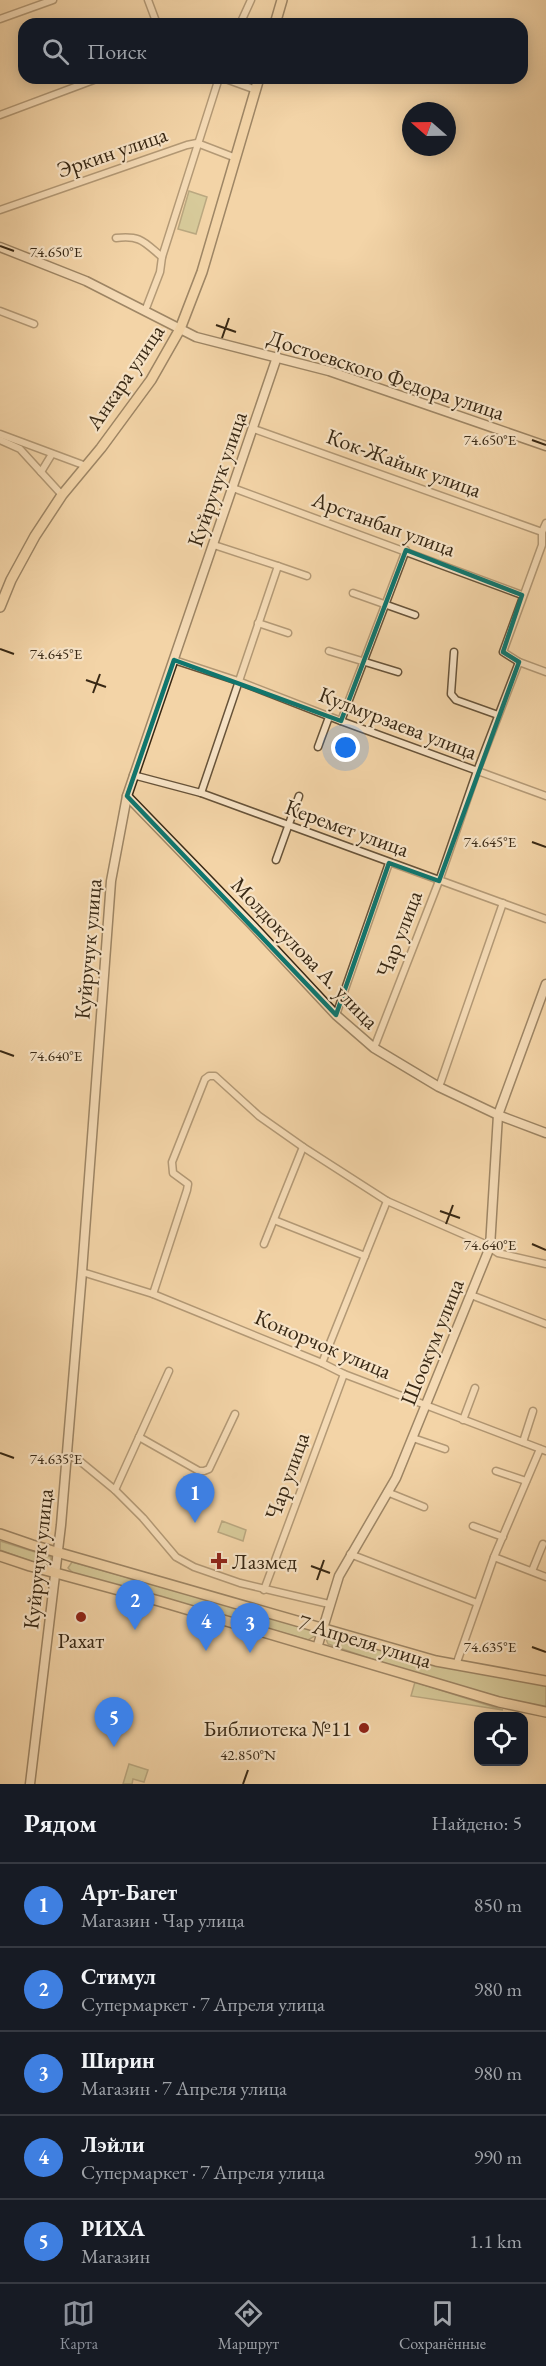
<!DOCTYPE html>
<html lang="ru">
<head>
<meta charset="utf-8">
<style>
  :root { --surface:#171b24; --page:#20242c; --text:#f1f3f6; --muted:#9ea1a6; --line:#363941; --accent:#8c9099 }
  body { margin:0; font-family:"EB Garamond",serif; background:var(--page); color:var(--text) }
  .controls { position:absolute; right:18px; bottom:18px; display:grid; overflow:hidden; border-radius:12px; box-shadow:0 3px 15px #0003 }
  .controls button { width:54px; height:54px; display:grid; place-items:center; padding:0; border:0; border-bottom:2px solid var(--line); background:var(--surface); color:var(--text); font:30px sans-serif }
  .compass { position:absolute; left:402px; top:102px; width:54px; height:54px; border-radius:50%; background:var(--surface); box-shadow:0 3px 15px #0003; rotate:290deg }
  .you { position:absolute; left:346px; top:748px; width:21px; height:21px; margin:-15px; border:4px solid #fff; border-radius:50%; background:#1a73e8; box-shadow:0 0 0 9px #1a73e833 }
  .badge { display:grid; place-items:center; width:39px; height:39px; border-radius:50%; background:var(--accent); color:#fff; font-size:20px; font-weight:700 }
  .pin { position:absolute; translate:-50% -50px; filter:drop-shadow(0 2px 3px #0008) }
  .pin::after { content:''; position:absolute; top:32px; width:21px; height:18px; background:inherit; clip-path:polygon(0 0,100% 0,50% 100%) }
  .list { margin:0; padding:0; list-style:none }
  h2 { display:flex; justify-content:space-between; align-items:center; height:78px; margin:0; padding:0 24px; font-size:26px }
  h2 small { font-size:20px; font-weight:400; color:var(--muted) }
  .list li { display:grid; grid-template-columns:39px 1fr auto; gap:18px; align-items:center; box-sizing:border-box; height:84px; padding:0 24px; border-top:2px solid var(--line) }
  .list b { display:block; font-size:22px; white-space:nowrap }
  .list p { margin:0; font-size:20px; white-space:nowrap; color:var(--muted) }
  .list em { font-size:20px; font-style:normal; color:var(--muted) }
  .icon { flex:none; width:33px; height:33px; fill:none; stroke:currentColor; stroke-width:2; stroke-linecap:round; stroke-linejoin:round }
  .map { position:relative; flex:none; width:546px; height:1784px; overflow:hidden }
  .search { position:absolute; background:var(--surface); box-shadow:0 3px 15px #0003; left:18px; right:18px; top:18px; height:66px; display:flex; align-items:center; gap:15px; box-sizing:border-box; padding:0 21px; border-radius:18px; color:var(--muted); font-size:22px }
  .sheet { height:498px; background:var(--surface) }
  nav { display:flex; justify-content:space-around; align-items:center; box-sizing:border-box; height:84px; border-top:2px solid var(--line); background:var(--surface); font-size:16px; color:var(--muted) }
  nav a { display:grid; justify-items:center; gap:3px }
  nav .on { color:var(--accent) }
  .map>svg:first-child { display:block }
  .green { fill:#b6be8b; stroke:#777350; stroke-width:1.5 }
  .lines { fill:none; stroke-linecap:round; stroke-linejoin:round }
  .street-casing { stroke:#675339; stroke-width:9 }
  .secondary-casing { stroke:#382814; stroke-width:11 }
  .primary-casing { stroke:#382814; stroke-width:12 }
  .street { stroke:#f7e3c6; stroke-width:6 }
  .secondary { stroke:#f7e3c6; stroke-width:8 }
  .primary { stroke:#f3d4a7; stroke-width:9 }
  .marked { fill:none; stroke:#0f766e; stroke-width:4.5; stroke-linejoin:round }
  .ticks { fill:none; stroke:#382814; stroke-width:2 }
  .poi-dot { fill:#8f2418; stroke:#f7e3c6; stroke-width:2 }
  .labels { text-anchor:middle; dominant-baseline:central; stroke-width:4.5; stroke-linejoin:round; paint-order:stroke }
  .street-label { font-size:22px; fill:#382814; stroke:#f7e3c6 }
  .poi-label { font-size:22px; fill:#382814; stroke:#f7e3c6; text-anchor:start }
  .ticks-label { font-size:15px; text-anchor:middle; fill:#382814; stroke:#f7e3c6; stroke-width:4.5; stroke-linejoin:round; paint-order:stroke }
</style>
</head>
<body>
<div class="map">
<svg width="546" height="1784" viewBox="0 0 546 1784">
  <rect width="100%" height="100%" fill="#f3d4a7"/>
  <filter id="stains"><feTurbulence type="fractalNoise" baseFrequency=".00333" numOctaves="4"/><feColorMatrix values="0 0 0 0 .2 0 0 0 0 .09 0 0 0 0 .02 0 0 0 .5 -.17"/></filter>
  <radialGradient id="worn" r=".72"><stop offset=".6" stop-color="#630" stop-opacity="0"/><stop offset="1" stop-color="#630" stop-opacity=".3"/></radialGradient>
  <g class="green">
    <path d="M189,191L207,197L196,234L178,229Z"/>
    <path d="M222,1521L246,1530L243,1541L218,1532Z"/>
    <path d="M0,1541L51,1557V1565L47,1567L0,1550Z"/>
    <path d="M72,1562L311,1629L315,1636L308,1640L73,1573L68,1568Z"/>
    <path d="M333,1635L441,1666L546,1685V1708C472,1692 399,1669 328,1644L326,1639Z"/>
    <path d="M415,1682L503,1710L411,1696Z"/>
    <path d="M129,1764L148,1770L144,1782L133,1779L132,1784H123Z"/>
  </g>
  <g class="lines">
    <g class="street-casing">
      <g id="street">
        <path d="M148,0L157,24"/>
        <path d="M0,19L53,0"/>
        <path d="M240,24L251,0"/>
        <path d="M223,78L256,90"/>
        <path d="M0,115L99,78"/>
        <path d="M0,210L187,145L197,143L236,158"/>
        <path d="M116,238C141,235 144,242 162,257"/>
        <path d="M0,311L34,324"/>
        <path d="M145,311L160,272L162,257L219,78"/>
        <path d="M254,429L542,532"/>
        <path d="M0,434L86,466"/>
        <path d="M0,440L20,449L62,495"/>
        <path d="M41,472L52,454"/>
        <path d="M233,488L522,595"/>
        <path d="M546,523L542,532V545L503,652L519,662L546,672"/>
        <path d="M278,566L307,576"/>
        <path d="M353,593L415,615"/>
        <path d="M258,623L288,633"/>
        <path d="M329,651L398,672"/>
        <path d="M454,652L451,694L456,700L498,715"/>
        <path d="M174,660L238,681L341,721L546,796"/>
        <path d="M341,721L406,550"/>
        <path d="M318,747L329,717"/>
        <path d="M133,775L201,793L546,919"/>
        <path d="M201,793L278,566L214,545"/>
        <path d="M276,860L299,796"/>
        <path d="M336,1015L389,863"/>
        <path d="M374,1048L439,881L477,771L519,662"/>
        <path d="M439,1087L503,903"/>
        <path d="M274,1220L365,1256"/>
        <path d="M264,1244L303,1147"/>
        <path d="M82,1272L153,1294L322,1363L344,1374L546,1451"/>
        <path d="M153,1294L187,1190L188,1184L173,1173L172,1162L205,1079L209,1076H215L259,1116L303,1147L387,1201L483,1243L498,1253L546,1264"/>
        <path d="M471,1295L546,1324"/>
        <path d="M322,1363L387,1201"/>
        <path d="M463,1420L475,1388"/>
        <path d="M139,1437L199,1471H204L209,1469L235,1414"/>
        <path d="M413,1438L445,1449"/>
        <path d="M523,1442L533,1411"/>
        <path d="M67,1454L81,1462L115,1490L143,1518L176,1557L194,1567L240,1583L329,1604"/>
        <path d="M496,1471L526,1481"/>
        <path d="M115,1490L169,1371"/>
        <path d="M387,1492L424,1507"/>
        <path d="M473,1526L503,1537"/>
        <path d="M350,1554L477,1603"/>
        <path d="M494,1557L546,1577"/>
        <path d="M532,1571L543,1544"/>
        <path d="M264,1590L344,1374"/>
        <path d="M456,1665L494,1557L540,1449"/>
      </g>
    </g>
    <g class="secondary-casing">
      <g id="secondary">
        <path d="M0,247L86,281L196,337L329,371L546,446"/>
        <path d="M127,796L252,925L336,1015L374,1048L439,1087L498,1115L546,1133"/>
        <path d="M317,1648L339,1576L396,1478L490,1247L498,1115L546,984"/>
        <path d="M30,1784L61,1525L82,1272L111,881L127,796L277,357"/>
      </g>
    </g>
    <g class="primary-casing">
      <g id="primary">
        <path d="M275,24L282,0"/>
        <path d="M0,607L11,580L35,536L62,495L101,448L151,380L180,329L202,272L259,78"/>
        <path d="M0,1534L32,1545L436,1661L546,1681"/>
        <path d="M0,1556L30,1566L159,1601L499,1702L546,1712"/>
      </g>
    </g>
    <use href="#street" class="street"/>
    <use href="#secondary" class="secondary"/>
    <use href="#primary" class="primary"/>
  </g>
  <path d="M0 0H546V1784H0ZM406,550L522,595L503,652L519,662L439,881L389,863L336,1015L127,796L174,660L341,721Z" fill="#f3d4a7" fill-opacity=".55" fill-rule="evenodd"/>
  <path class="marked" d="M406,550L522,595L503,652L519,662L439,881L389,863L336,1015L127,796L174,660L341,721Z"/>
  <path class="ticks" d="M0,246L14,251M216,325L236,332M222,338L229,318M532,440L546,445M0,649L14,654M86,680L106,687M93,693L100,674M532,842L546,847M0,1051L14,1056M440,1211L460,1218M446,1224L453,1205M532,1244L546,1250M0,1453L14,1458M311,1566L330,1573M317,1580L324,1560M532,1647L546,1652M243,1784L248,1770"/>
  <g class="poi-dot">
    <path d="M216 1552h6v6h6v6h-6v6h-6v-6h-6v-6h6z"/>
    <circle cx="81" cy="1617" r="6"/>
    <circle cx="364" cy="1728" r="6"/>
  </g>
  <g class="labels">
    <g class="street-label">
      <text transform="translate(112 152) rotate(-19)">Эркин улица</text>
      <text transform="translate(386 375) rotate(18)">Достоевского Федора улица</text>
      <text transform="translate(125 377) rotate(-56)">Анкара улица</text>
      <text transform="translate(404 463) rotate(20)">Кок-Жайык улица</text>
      <text transform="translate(217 479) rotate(-71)">Куйручук улица</text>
      <text transform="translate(384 524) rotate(20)">Арстанбап улица</text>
      <text transform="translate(398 723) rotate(21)">Кулмурзаева улица</text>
      <text transform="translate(347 828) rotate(20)">Керемет улица</text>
      <text transform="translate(399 934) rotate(-69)">Чар улица</text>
      <text transform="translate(88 949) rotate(-85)">Куйручук улица</text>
      <text transform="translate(305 953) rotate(46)">Молдокулова А. улица</text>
      <text transform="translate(432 1342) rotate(-68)">Шоокум улица</text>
      <text transform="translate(323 1344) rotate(23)">Конорчок улица</text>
      <text transform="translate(287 1476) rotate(-70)">Чар улица</text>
      <text transform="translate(38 1559) rotate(-84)">Куйручук улица</text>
      <text transform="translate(365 1641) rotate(17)">7 Апреля улица</text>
    </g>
    <g class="poi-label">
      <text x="232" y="1561">Лазмед</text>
      <text x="81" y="1640" text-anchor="middle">Рахат</text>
      <text x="352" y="1728" text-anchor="end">Библиотека №11</text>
    </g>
  </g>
  <g class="ticks-label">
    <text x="56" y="257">74.650°E</text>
    <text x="490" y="445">74.650°E</text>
    <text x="56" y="659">74.645°E</text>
    <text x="490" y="847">74.645°E</text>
    <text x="56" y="1061">74.640°E</text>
    <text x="490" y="1250">74.640°E</text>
    <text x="56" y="1464">74.635°E</text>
    <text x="490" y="1652">74.635°E</text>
    <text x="248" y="1760">42.850°N</text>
  </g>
  <rect width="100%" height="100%" filter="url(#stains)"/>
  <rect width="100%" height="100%" fill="url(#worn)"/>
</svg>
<div class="controls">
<button><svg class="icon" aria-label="locate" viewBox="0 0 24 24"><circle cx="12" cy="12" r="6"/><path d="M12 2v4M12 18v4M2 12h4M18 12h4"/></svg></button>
</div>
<svg class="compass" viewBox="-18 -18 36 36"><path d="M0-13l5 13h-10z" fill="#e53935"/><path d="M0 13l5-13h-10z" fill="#9ea1a6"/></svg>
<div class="you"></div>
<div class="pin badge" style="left:195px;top:1523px;background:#3f7fe0">1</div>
<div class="pin badge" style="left:135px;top:1630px;background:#3f7fe0">2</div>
<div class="pin badge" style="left:250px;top:1653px;background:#3f7fe0">3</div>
<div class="pin badge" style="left:206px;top:1651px;background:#3f7fe0">4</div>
<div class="pin badge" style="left:114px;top:1747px;background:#3f7fe0">5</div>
<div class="search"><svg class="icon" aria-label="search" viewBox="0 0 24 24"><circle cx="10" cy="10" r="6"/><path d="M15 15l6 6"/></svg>Поиск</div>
</div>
<section class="sheet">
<h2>Рядом<small>Найдено: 5</small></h2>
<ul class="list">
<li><span class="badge" style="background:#3f7fe0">1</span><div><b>Арт-Багет</b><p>Магазин · Чар улица</p></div><em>850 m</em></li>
<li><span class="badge" style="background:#3f7fe0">2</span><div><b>Стимул</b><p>Супермаркет · 7 Апреля улица</p></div><em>980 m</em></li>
<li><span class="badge" style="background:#3f7fe0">3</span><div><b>Ширин</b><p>Магазин · 7 Апреля улица</p></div><em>980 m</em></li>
<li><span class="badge" style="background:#3f7fe0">4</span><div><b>Лэйли</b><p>Супермаркет · 7 Апреля улица</p></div><em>990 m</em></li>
<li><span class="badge" style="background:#3f7fe0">5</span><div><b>РИХА</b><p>Магазин</p></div><em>1.1 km</em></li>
</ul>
</section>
<nav>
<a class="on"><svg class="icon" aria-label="map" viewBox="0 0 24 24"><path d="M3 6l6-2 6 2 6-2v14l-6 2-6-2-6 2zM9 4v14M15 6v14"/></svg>Карта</a>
<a><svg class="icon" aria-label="directions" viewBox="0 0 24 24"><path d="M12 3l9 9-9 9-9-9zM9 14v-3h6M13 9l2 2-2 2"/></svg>Маршрут</a>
<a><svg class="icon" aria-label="saved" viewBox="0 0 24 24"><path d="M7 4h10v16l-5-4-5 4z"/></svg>Сохранённые</a>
</nav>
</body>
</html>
